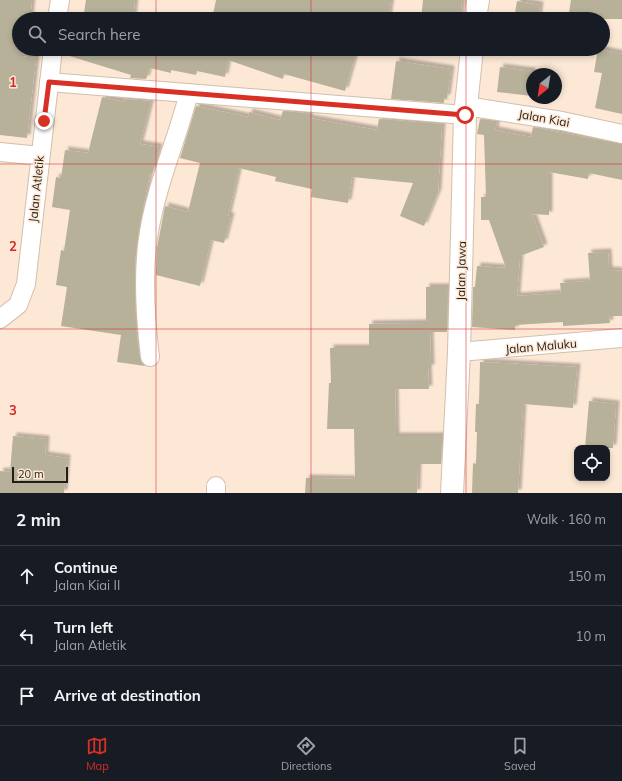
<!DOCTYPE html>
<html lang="en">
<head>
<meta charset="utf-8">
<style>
  :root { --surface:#171b24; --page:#242831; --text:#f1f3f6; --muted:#9ea1a6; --line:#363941; --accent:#d93025 }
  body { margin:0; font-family:Mulish,sans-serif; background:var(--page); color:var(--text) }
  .controls { position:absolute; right:12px; bottom:12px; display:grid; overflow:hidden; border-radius:8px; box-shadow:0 2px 6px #0003 }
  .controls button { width:36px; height:36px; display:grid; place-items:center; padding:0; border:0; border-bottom:1px solid var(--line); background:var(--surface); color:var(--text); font:20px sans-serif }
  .compass { position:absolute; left:526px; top:68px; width:36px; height:36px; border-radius:50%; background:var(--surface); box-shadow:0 2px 6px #0003; rotate:210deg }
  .scale { position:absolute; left:12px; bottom:10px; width:56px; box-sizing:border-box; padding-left:4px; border:2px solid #241d17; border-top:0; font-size:11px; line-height:14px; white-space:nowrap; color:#241d17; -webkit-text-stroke:3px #fce8d5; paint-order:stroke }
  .stop { position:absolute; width:12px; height:12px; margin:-9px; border:3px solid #d93025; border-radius:50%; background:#fff }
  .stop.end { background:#d93025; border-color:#fff; box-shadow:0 1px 4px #0008 }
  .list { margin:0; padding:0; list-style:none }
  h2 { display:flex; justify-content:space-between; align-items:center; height:52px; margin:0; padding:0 16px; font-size:17px }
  h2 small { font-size:13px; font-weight:400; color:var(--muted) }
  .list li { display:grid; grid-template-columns:26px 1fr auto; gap:12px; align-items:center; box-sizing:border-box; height:60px; padding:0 16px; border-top:1px solid var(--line) }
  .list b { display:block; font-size:15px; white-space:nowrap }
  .list p { margin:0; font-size:13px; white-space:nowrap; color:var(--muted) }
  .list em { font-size:13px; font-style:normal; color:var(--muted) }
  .icon { flex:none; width:22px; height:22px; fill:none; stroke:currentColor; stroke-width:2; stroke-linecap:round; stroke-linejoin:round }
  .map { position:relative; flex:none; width:622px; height:493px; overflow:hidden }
  .search { position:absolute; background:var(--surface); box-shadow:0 2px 6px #0003; left:12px; right:12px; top:12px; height:44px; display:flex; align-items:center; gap:10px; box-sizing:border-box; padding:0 14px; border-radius:22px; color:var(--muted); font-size:15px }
  .sheet { height:232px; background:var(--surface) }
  nav { display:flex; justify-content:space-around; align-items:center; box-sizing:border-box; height:56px; border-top:1px solid var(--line); background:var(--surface); font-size:11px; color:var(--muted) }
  nav a { display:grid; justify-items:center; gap:2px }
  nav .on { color:var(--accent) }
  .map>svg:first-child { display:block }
  .building { fill:#b7b19a; filter:url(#shadow) }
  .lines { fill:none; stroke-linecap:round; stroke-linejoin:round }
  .minor-casing { stroke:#d2bfad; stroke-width:20 }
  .tertiary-casing { stroke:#d2bfad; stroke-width:24 }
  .minor { stroke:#fff; stroke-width:18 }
  .tertiary { stroke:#fff; stroke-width:22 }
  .route { stroke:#d93025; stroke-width:5 }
  .grid { fill:none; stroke:#d62828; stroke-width:1; stroke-opacity:0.55 }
  .labels { text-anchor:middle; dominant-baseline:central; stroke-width:3; stroke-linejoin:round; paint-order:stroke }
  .street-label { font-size:12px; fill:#241d17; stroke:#fce8d5 }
  .grid-label { font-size:13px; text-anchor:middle; font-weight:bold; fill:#d62828; stroke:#fce8d5; stroke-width:3; stroke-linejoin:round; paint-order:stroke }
</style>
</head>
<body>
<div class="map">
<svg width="622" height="493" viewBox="0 0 622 493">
  <defs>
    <filter id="shadow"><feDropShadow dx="3.5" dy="-3.5" stdDeviation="1" flood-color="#0004"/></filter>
  </defs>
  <rect width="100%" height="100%" fill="#fce8d5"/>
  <g class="building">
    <path d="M0,0H32L30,19H19V56L36,58L27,138L0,135Z"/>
    <path d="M86,0H135L133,19H83Z"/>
    <path d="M216,0H391L388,19H361L342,16L341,19H212Z"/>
    <path d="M423,0H462L460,19H421Z"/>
    <path d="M571,0H622V19H568Z"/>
    <path d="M517,1L540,5L538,19H514Z"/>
    <path d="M63,49H357L345,91L284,74L283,79L228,60L225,77L197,71L196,75L171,70V73L150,68L146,79L130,78L131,75L63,54Z"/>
    <path d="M598,49L622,54V114L595,108L602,73L594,72Z"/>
    <path d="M396,61L451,69L447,98H444V103L391,99Z"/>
    <path d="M500,67L532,71V96L497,92Z"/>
    <path d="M102,97L124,102L125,99L151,101L140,144L159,147L153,172H150L139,230L135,262L136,327L140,358L145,366L117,362L121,335L61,326L67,287L56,285L61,250L64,251L70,210L52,207L56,177L61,178L65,150L88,153Z"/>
    <path d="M196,106L248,117L249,112L280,120L283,111L305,113L309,114V118L377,130L379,119L442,124L438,192L424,226L400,216L413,183L352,177L348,203L311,197L312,189L275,181L276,177L239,168L228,216H231L224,243L211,240L200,286L156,275L157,248L165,206L188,212L200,163L180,158Z"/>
    <path d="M480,119L497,121L495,130L531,137L533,127L622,144V180L589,173L588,179L549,172V215L532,214L544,247L520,256L517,296L561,293L560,283L590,281L588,253L608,252L609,270L622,271V316H609L610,323L563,326V322L515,325V330L472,327L473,287H475L477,266L506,268L489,220H481V197H486L484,135L477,134Z"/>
    <path d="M426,287H448L447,332H430L431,368H428L429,389H395L396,436H442L441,464H418L417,493H305L306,478L355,479L354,429H327L329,383H331L330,348H369V324L426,323Z"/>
    <path d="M480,362L577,367L573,408L523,404L518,493H472L473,463L476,464L477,432H475L476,404H479Z"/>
    <path d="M589,401L616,404L613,448H585Z"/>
    <path d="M13,436L46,439L45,455L67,458L64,493H0V471L10,472Z"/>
  </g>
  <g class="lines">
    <g class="minor-casing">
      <g id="minor">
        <path d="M57,19L60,0"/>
        <path d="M49,82L465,115"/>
        <path d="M466,106L562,121L622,134"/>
        <path d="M0,152L40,156"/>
        <path d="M0,319L18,305L26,284L53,49"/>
        <path d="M459,352L622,338"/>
        <path d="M150,357C145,316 142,272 149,232C157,184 177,139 189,93"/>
        <path d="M216,486V493"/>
      </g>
    </g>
    <g class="tertiary-casing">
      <g id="tertiary">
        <path d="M475,19L478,0"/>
        <path d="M452,493L459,352L465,115L472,49"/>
      </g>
    </g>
    <use href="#minor" class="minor"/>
    <use href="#tertiary" class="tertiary"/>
  </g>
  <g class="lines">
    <path class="route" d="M44,121L49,82L465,115"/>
  </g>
  <path class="grid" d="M156,0V19M311,0V19M466,0V19M156,49V493M311,49V493M466,49V493M0,164H622M0,329H622"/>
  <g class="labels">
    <g class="street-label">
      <text transform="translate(544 118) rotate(10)">Jalan Kiai</text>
      <text transform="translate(36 189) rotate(-84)">Jalan Atletik</text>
      <text transform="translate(461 271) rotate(-89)">Jalan Jawa</text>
      <text transform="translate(541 346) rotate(-5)">Jalan Maluku</text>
    </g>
  </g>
  <g class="grid-label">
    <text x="13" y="87">1</text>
    <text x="13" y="251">2</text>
    <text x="13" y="415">3</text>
  </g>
</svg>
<div class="controls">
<button><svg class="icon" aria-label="locate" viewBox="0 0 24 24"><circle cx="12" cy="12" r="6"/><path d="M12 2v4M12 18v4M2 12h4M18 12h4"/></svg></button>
</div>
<svg class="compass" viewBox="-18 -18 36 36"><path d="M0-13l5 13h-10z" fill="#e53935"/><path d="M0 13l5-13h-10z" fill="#9ea1a6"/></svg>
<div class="scale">20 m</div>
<div class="stop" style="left:465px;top:115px"></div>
<div class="stop end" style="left:44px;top:121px"></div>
<div class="search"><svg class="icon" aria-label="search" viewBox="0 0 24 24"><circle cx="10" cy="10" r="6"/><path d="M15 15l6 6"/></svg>Search here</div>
</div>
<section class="sheet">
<h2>2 min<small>Walk · 160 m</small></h2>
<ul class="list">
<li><svg class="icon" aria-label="ahead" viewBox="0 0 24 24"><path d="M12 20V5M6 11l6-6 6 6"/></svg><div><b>Continue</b><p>Jalan Kiai II</p></div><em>150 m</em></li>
<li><svg class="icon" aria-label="left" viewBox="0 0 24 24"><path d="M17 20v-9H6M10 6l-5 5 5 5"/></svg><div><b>Turn left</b><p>Jalan Atletik</p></div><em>10 m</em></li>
<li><svg class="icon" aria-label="arrive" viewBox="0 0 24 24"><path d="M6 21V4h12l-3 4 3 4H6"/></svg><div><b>Arrive at destination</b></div></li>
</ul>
</section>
<nav>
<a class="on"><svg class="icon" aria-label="map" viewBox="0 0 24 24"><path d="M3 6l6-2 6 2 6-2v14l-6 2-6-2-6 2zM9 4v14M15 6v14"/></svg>Map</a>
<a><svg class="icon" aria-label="directions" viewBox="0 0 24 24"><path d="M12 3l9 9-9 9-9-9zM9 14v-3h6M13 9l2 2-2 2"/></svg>Directions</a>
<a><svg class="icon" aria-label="saved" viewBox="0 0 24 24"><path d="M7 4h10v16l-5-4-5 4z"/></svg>Saved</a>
</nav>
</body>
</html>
